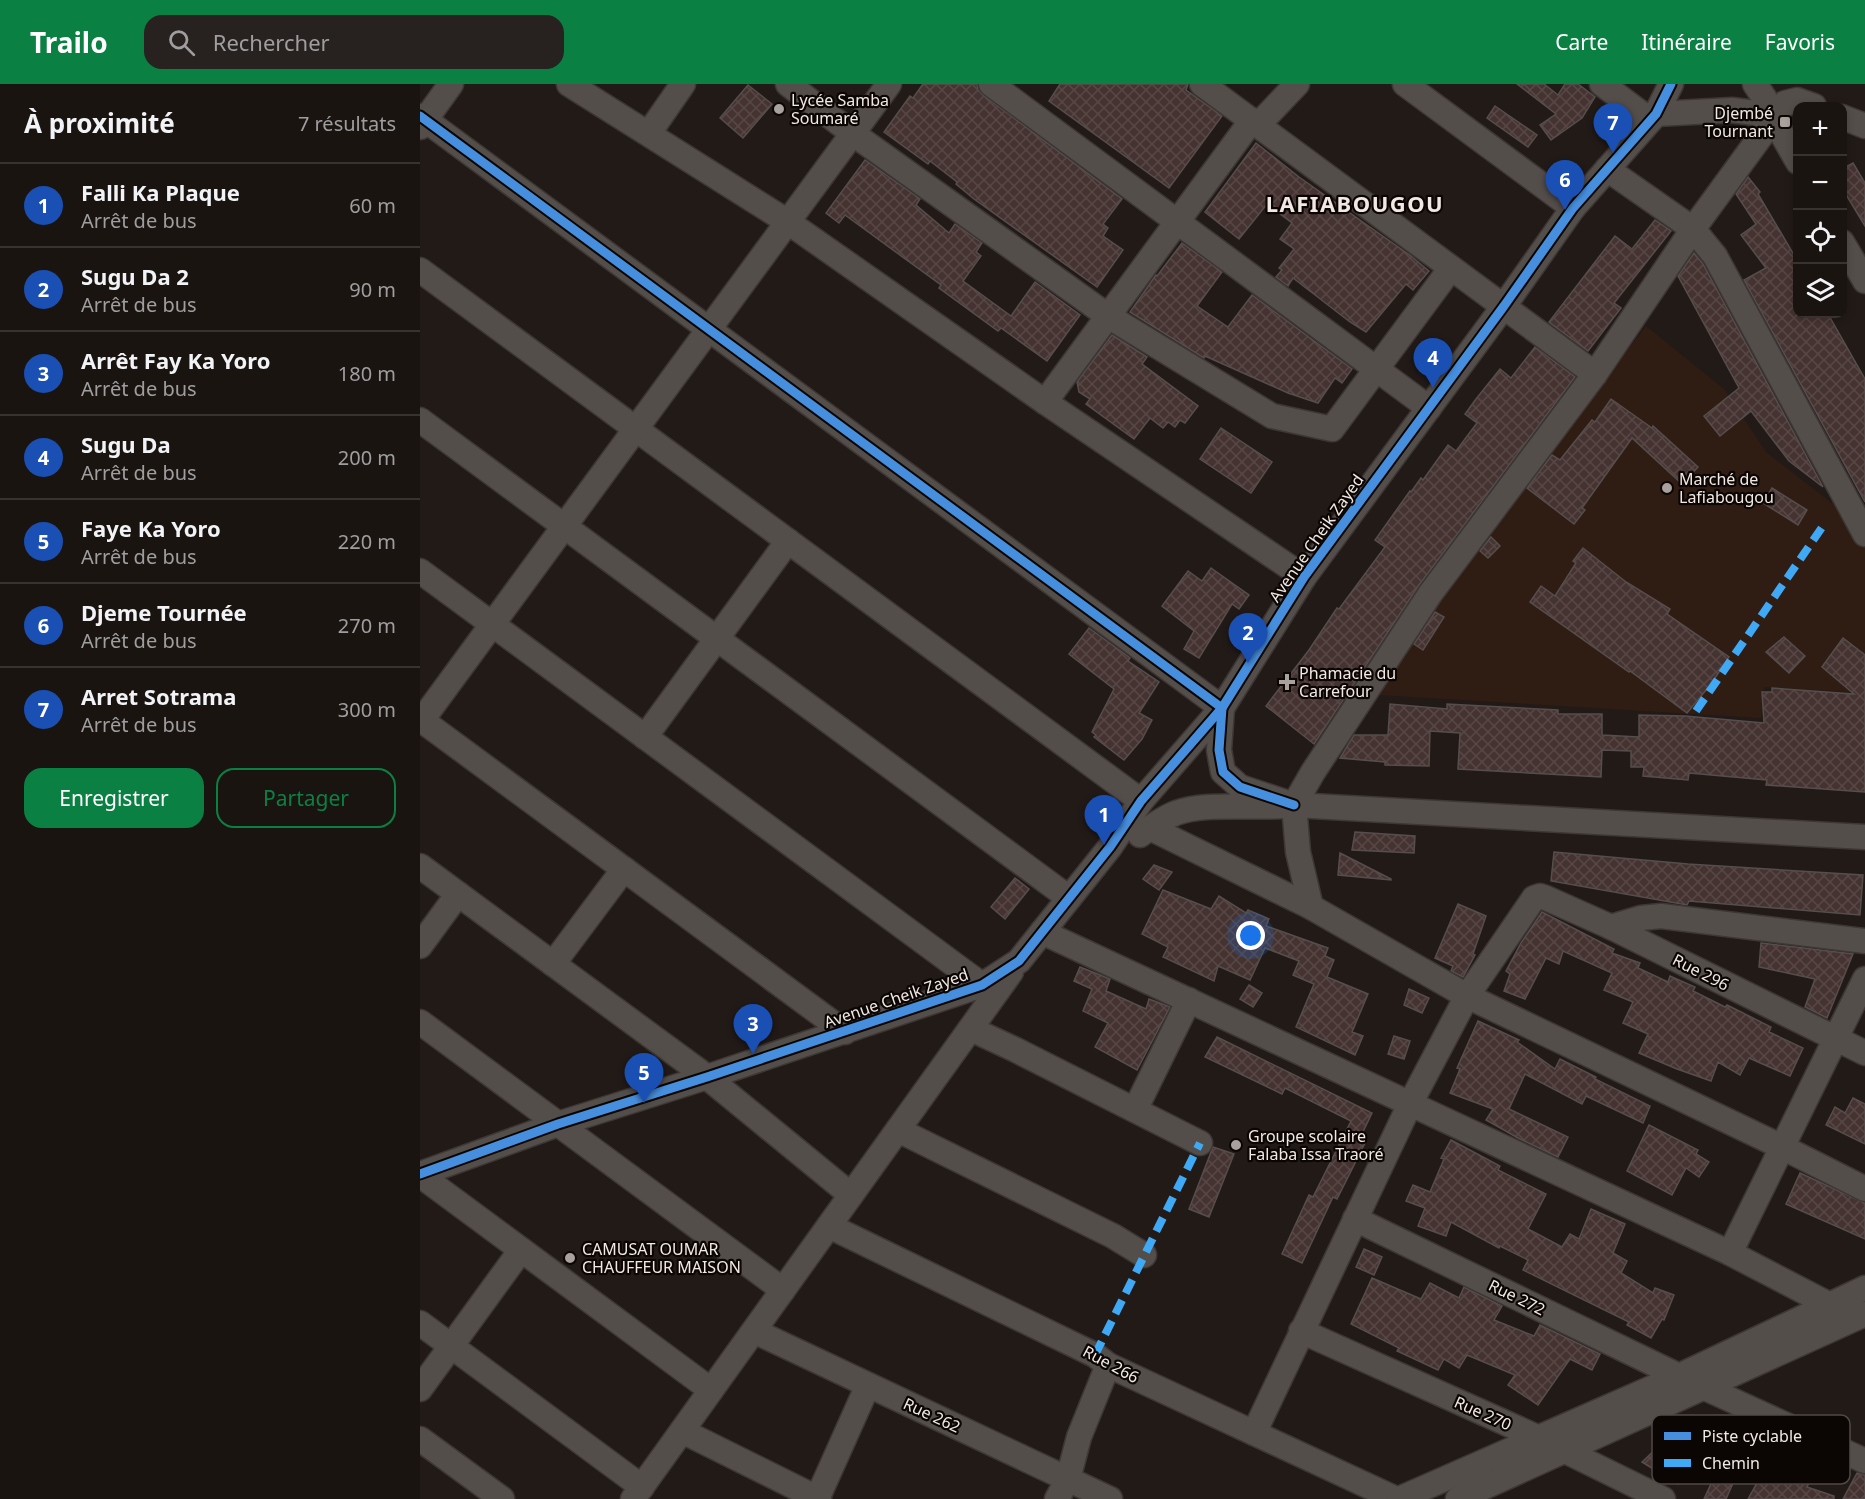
<!DOCTYPE html>
<html lang="fr">
<head>
<meta charset="utf-8">
<style>
  :root { --surface:#1a1411; --page:#27211f; --text:#f1f3f6; --muted:#9f9e9f; --line:#383331; --accent:#0b8043 }
  body { margin:0; font-family:"Noto Sans",sans-serif; background:var(--page); color:var(--text) }
  .controls { position:absolute; right:18px; top:18px; display:grid; overflow:hidden; border-radius:12px; box-shadow:0 3px 9px #0003 }
  .controls button { width:54px; height:54px; display:grid; place-items:center; padding:0; border:0; border-bottom:2px solid var(--line); background:var(--surface); color:var(--text); font:30px sans-serif }
  .you { position:absolute; left:831px; top:852px; width:21px; height:21px; margin:-15px; border:4px solid #fff; border-radius:50%; background:#1a73e8; box-shadow:0 0 0 9px #1a73e833 }
  .badge { display:grid; place-items:center; width:39px; height:39px; border-radius:50%; background:var(--accent); color:#fff; font-size:20px; font-weight:700 }
  .pin { position:absolute; translate:-50% -50px; filter:drop-shadow(0 2px 3px #0008) }
  .pin::after { content:''; position:absolute; top:32px; width:21px; height:18px; background:inherit; clip-path:polygon(0 0,100% 0,50% 100%) }
  .list { margin:0; padding:0; list-style:none }
  h2 { display:flex; justify-content:space-between; align-items:center; height:78px; margin:0; padding:0 24px; font-size:26px }
  h2 small { font-size:20px; font-weight:400; color:var(--muted) }
  .list li { display:grid; grid-template-columns:39px 1fr auto; gap:18px; align-items:center; box-sizing:border-box; height:84px; padding:0 24px; border-top:2px solid var(--line) }
  .list b { display:block; font-size:22px; white-space:nowrap }
  .list p { margin:0; font-size:20px; white-space:nowrap; color:var(--muted) }
  .list em { font-size:20px; font-style:normal; color:var(--muted) }
  .actions { display:flex; gap:12px; padding:18px 24px }
  .actions a { flex:1; padding:14px 0; border:2px solid var(--accent); border-radius:18px; text-align:center; font-size:21px; color:var(--accent) }
  .actions .main { background:var(--accent); color:#fff }
  .icon { flex:none; width:33px; height:33px; fill:none; stroke:currentColor; stroke-width:2; stroke-linecap:round; stroke-linejoin:round }
  .map { position:relative; flex:none; width:1445px; height:1415px; overflow:hidden }
  header { display:flex; align-items:center; gap:36px; box-sizing:border-box; height:84px; padding:0 30px; background:var(--accent); color:#fff }
  header strong { font-size:28px }
  nav { display:flex; gap:33px; margin-inline-start:auto; font-size:21px }
  .search { width:420px; height:54px; background:var(--page); display:flex; align-items:center; gap:15px; box-sizing:border-box; padding:0 21px; border-radius:18px; color:var(--muted); font-size:22px }
  main { display:flex }
  aside { flex:1; background:var(--surface) }
  .map>svg:first-child { display:block }
  .built { fill:#2f1d14 }
  .building { fill:url(#building-cross-hatch); stroke:#554e4c; stroke-width:1.5 }
  .lines { fill:none; stroke-linecap:round; stroke-linejoin:round }
  .minor-casing { stroke:#3d3735; stroke-width:27 }
  .minor { stroke:#544e4b; stroke-width:24 }
  .quiet { stroke:#3fa9f5; stroke-width:8; stroke-dasharray:15 8; stroke-linecap:butt }
  .cycleway-casing { stroke:#0b0604; stroke-width:13 }
  .cycleway { stroke:#468fdf; stroke-width:9 }
  .poi-dot { fill:#a9a19c; stroke:#0b0604; stroke-width:2 }
  .labels { text-anchor:middle; dominant-baseline:central; stroke-width:4.5; stroke-linejoin:round; paint-order:stroke }
  .poi-label { font-size:16px; fill:#f2e9e4; stroke:#0b0604; text-anchor:start }
  .street-label { font-size:16px; fill:#f2e9e4; stroke:#0b0604 }
  .district-label { font-size:22px; font-weight:bold; letter-spacing:1.5px; fill:#f2e9e4; stroke:#0b0604 }
  .key { fill:#0b0604; stroke:#504a47; stroke-width:1.5 }
  .key-label { font-size:16px; fill:#f2e9e4 }
</style>
</head>
<body>
<header>
<strong>Trailo</strong>
<div class="search"><svg class="icon" aria-label="search" viewBox="0 0 24 24"><circle cx="10" cy="10" r="6"/><path d="M15 15l6 6"/></svg>Rechercher</div>
<nav><a>Carte</a><a>Itinéraire</a><a>Favoris</a></nav>
</header>
<main>
<aside>
<h2>À proximité<small>7 résultats</small></h2>
<ul class="list">
<li><span class="badge" style="background:#1a4fb4">1</span><div><b>Falli Ka Plaque</b><p>Arrêt de bus</p></div><em>60 m</em></li>
<li><span class="badge" style="background:#1a4fb4">2</span><div><b>Sugu Da 2</b><p>Arrêt de bus</p></div><em>90 m</em></li>
<li><span class="badge" style="background:#1a4fb4">3</span><div><b>Arrêt Fay Ka Yoro</b><p>Arrêt de bus</p></div><em>180 m</em></li>
<li><span class="badge" style="background:#1a4fb4">4</span><div><b>Sugu Da</b><p>Arrêt de bus</p></div><em>200 m</em></li>
<li><span class="badge" style="background:#1a4fb4">5</span><div><b>Faye Ka Yoro</b><p>Arrêt de bus</p></div><em>220 m</em></li>
<li><span class="badge" style="background:#1a4fb4">6</span><div><b>Djeme Tournée</b><p>Arrêt de bus</p></div><em>270 m</em></li>
<li><span class="badge" style="background:#1a4fb4">7</span><div><b>Arret Sotrama</b><p>Arrêt de bus</p></div><em>300 m</em></li>
</ul>
<div class="actions"><a class="main">Enregistrer</a><a>Partager</a></div>
</aside>
<div class="map">
<svg width="1445" height="1415" viewBox="0 0 1445 1415">
  <defs>
    <pattern id="building-cross-hatch" width="8" height="8" patternUnits="userSpaceOnUse" patternTransform="scale(1.5)"><rect width="8" height="8" fill="#453331"/><path d="M0 0l8 8M0 8l8-8" fill="none" stroke="#574745"/></pattern>
  </defs>
  <rect width="100%" height="100%" fill="#221a17"/>
  <path class="built" d="M1226,242L1304,305L1346,368L1440,441L1445,448V609L1344,603L1341,634L943,610Z"/>
  <g class="building">
    <path d="M503,0H557L558,6L563,11L702,115L683,140L688,144L683,152L703,166L677,203L554,115L536,100L537,98L510,77L508,80L464,48L490,12L493,14Z"/>
    <path d="M640,0H768L766,6L802,32L749,104L629,17Z"/>
    <path d="M1097,0H1124L1138,11L1145,0H1158L1175,13L1162,34L1131,56L1120,41L1136,30Z"/>
    <path d="M328,1L352,20L323,54L300,34Z"/>
    <path d="M1075,22L1117,51L1108,63L1067,34Z"/>
    <path d="M836,59L879,93L991,172L1009,187L993,206L986,200L946,248L930,238L873,194L868,202L856,193L862,186L859,184L874,165L860,155L872,139L847,120L819,155L785,128Z"/>
    <path d="M445,76L500,115L496,121L529,149L535,140L562,159L556,168L561,172L543,197L591,232L615,198L660,231L627,277L581,244L578,247L519,204L521,201L425,131L419,139L406,129Z"/>
    <path d="M1433,79L1445,99V142L1422,104V85Z"/>
    <path d="M1328,93L1340,108L1338,110L1377,176V230H1408L1445,295V418L1324,196L1346,184L1321,151L1336,140L1316,110Z"/>
    <path d="M1235,136L1251,147L1194,219L1201,224L1168,267L1129,238L1195,152L1212,165Z"/>
    <path d="M762,159L802,188L777,222L808,243L832,211L932,285L922,299L915,294L898,319L868,309L785,272L784,274L710,228L736,191L737,192Z"/>
    <path d="M1274,169L1283,180L1403,403L1369,377L1331,327L1300,352L1284,332L1319,304L1258,192Z"/>
    <path d="M692,251L727,273L722,280L778,322L765,339L760,336L755,343L748,338L743,344L730,334L714,355L666,320L670,315L659,308L657,298Z"/>
    <path d="M1115,263L1155,293L999,501L894,660L846,622L889,566L917,524L919,525L965,463L955,456L990,407L991,408L1001,394L1003,396L1028,361L1036,367L1057,339L1045,330L1056,315L1080,285L1091,294Z"/>
    <path d="M1191,315L1232,344L1233,342L1278,383L1262,400L1212,354L1162,424L1165,426L1154,440L1107,404L1132,371L1140,376L1172,336L1175,338Z"/>
    <path d="M801,344L852,378L831,409L780,375Z"/>
    <path d="M1352,404L1387,426L1378,441L1343,419Z"/>
    <path d="M1071,453L1080,462L1068,474L1060,467Z"/>
    <path d="M1163,464L1206,498L1250,525L1247,530L1309,573L1291,600L1267,629L1210,587L1209,588L1110,518L1121,502L1135,512L1156,479L1153,477Z"/>
    <path d="M791,484L829,511L819,525L812,520L779,574L764,565L774,547L742,522L768,487L782,497Z"/>
    <path d="M1015,528L1024,533L1003,566L994,560Z"/>
    <path d="M669,544L710,574L708,577L739,598L719,629L732,636L722,655L704,676L674,653L676,651L672,648L694,605L649,570Z"/>
    <path d="M1364,553L1385,572L1369,589L1346,568Z"/>
    <path d="M1423,554L1445,571V708L1346,701L1347,696L1269,689L1268,696L1223,692L1224,683H1211V667L1182,666L1181,693L1038,685L1040,649L1010,647L1009,682L965,681V678L920,674L934,651H968L970,620L1027,625V620L1138,626V630H1182V651L1219,653V631L1265,632L1344,639L1342,608H1352V604L1434,610L1402,583Z"/>
    <path d="M935,748L995,752L994,769L932,766Z"/>
    <path d="M1134,768L1268,780L1443,791L1440,831L1269,817L1267,821L1131,797Z"/>
    <path d="M920,769L971,795V796L918,791Z"/>
    <path d="M734,781L752,788L739,806L723,795Z"/>
    <path d="M595,794L609,805L585,835L571,823Z"/>
    <path d="M743,806L791,825L799,812L826,829L828,826L849,835L846,842L908,864L905,872L914,876L907,893L948,910L932,948L943,952L935,971L876,943L894,900L873,891L879,877L845,864L830,896L798,882L794,897L743,873L748,863L722,850Z"/>
    <path d="M1038,820L1066,832L1053,870L1055,871L1043,893L1031,887L1033,882L1015,874Z"/>
    <path d="M1122,828L1194,865L1192,869L1220,879L1218,884L1248,898L1250,892L1275,903L1273,907L1305,923L1307,921L1351,943L1349,948L1383,964L1370,992L1329,974L1320,991L1298,978L1291,997L1257,985L1219,969L1228,950L1203,939L1213,918L1184,906L1192,889L1143,867L1139,880L1126,874L1105,915L1084,907L1090,890L1086,887L1101,859Z"/>
    <path d="M1341,859L1433,870L1407,934L1385,923L1395,895L1339,883Z"/>
    <path d="M660,883L690,895L686,907L726,925L729,915L750,923L717,986L675,963L688,939L663,927L672,905L654,897Z"/>
    <path d="M829,901L842,909L833,923L820,915Z"/>
    <path d="M989,905L1009,914L1002,929L984,921Z"/>
    <path d="M1058,937L1099,956L1097,958L1135,985L1140,975L1176,993L1175,995L1230,1022L1223,1039L1166,1012L1162,1020L1105,990L1089,1025L1148,1053L1138,1073L1098,1054L1066,1036L1073,1025L1030,1009L1040,985L1037,984Z"/>
    <path d="M974,952L990,957L984,975L968,970Z"/>
    <path d="M797,953L952,1029L940,1054L946,1057L917,1115L913,1113L882,1179L862,1170L889,1111L893,1113L931,1037L865,1004L862,1010L785,973Z"/>
    <path d="M1433,1014L1445,1020V1060L1406,1041L1415,1023L1425,1029Z"/>
    <path d="M1229,1041L1278,1066L1276,1070L1289,1078L1279,1093L1266,1084L1252,1111L1207,1087Z"/>
    <path d="M1031,1056L1080,1082L1078,1086L1126,1110L1108,1145L1142,1163L1150,1150L1159,1155L1171,1125L1205,1140L1193,1169L1207,1177L1201,1189L1233,1209L1235,1204L1254,1211L1244,1236L1242,1235L1231,1254L1207,1241L1209,1238L1103,1186L1108,1176L1080,1162L1079,1164L1031,1138L1026,1152L998,1142L1005,1124L986,1117L993,1101L1010,1108L1024,1075L1021,1074Z"/>
    <path d="M793,1063L814,1070L789,1133L769,1125Z"/>
    <path d="M1380,1089L1445,1119V1155L1366,1120Z"/>
    <path d="M944,1165L962,1173L954,1191L936,1183Z"/>
    <path d="M952,1194L1001,1215L1010,1199L1039,1214L1044,1203L1082,1222L1074,1236L1114,1252L1120,1241L1180,1270L1172,1286L1150,1275L1118,1321L1088,1301L1095,1291L1047,1271L1039,1284L1024,1275L1018,1286L977,1267L979,1264L931,1240Z"/>
    <path d="M1261,1358L1281,1364L1258,1400L1222,1378L1238,1363L1246,1360L1251,1363Z"/>
    <path d="M1303,1374L1321,1381L1306,1415H1284Z"/>
    <path d="M1346,1383L1390,1397L1387,1403L1414,1412V1415H1328Z"/>
    <path d="M1437,1389L1445,1391V1415H1423Z"/>
  </g>
  <g class="lines">
    <g class="minor-casing">
      <g id="minor">
        <path d="M149,0L368,138L625,318L884,493"/>
        <path d="M368,0L432,49L688,232L852,332L912,345L1031,184"/>
        <path d="M571,0L1009,324"/>
        <path d="M782,0L1175,290"/>
        <path d="M985,0L1153,124"/>
        <path d="M1182,0L1230,36"/>
        <path d="M1335,0L1345,15L1351,31L1378,78"/>
        <path d="M1236,30L1312,26L1351,31"/>
        <path d="M0,32L802,624L799,666L803,688L820,703L874,721"/>
        <path d="M1422,33L1445,42"/>
        <path d="M838,41L877,0"/>
        <path d="M0,43L31,0"/>
        <path d="M229,49L263,0"/>
        <path d="M1187,85L1273,145L1295,172L1445,450"/>
        <path d="M1422,158L1445,197"/>
        <path d="M0,186L721,717"/>
        <path d="M625,318L832,36"/>
        <path d="M0,336L649,814"/>
        <path d="M0,487L562,901"/>
        <path d="M0,635L425,948"/>
        <path d="M2,636L469,0"/>
        <path d="M225,653L368,457"/>
        <path d="M730,744L891,823L1047,912L1362,1063L1445,1105"/>
        <path d="M720,751C731,743 743,734 756,729C786,717 839,726 874,721L1445,753"/>
        <path d="M0,782L287,993L431,1111"/>
        <path d="M891,823L878,768L874,721L893,688L1010,510L1175,290L1273,145L1365,19L1377,16L1394,22"/>
        <path d="M1191,843L1221,834L1241,832L1445,857"/>
        <path d="M622,848L1310,1169L1408,1220"/>
        <path d="M0,862L38,810"/>
        <path d="M133,880L204,785"/>
        <path d="M0,938L363,1206"/>
        <path d="M551,945L596,966L780,1059"/>
        <path d="M715,1026L769,916"/>
        <path d="M478,1046L693,1152L724,1171"/>
        <path d="M0,1090L138,1040L287,993L562,901L599,877L690,763L721,717L802,624L884,493L1084,222L1153,124L1236,30L1251,0"/>
        <path d="M0,1091L291,1306"/>
        <path d="M935,1135L1259,1292"/>
        <path d="M409,1142L675,1271L688,1281L976,1415"/>
        <path d="M1310,1169L1445,895"/>
        <path d="M0,1239L222,1403"/>
        <path d="M334,1247L690,1415"/>
        <path d="M881,1247L1119,1354L1243,1415"/>
        <path d="M1283,1303L1445,1377"/>
        <path d="M0,1305L101,1166"/>
        <path d="M262,1347L399,1415"/>
        <path d="M834,1349L990,1020L1047,912L1114,814L1120,812L1126,814L1191,843L1445,969"/>
        <path d="M0,1355L82,1415"/>
        <path d="M213,1415L591,888"/>
        <path d="M397,1415L448,1301"/>
        <path d="M637,1415L648,1395L659,1353L688,1281"/>
        <path d="M979,1415L1259,1292L1445,1204"/>
        <path d="M1038,1415L1445,1230"/>
      </g>
    </g>
    <use href="#minor" class="minor"/>
    <g class="quiet">
      <path d="M1276,627L1405,439"/>
      <path d="M675,1271L780,1059"/>
    </g>
    <g class="cycleway-casing">
      <g id="cycleway">
        <path d="M0,32L802,624L799,666L803,688L820,703L874,721"/>
        <path d="M0,1090L138,1040L287,993L562,901L599,877L690,763L721,717L802,624L884,493L1084,222L1153,124L1236,30L1251,0"/>
      </g>
    </g>
    <use href="#cycleway" class="cycleway"/>
  </g>
  <g class="poi-dot">
    <circle cx="359" cy="25" r="6"/>
    <rect x="1359" y="32" width="12" height="12" rx="3"/>
    <circle cx="1247" cy="404" r="6"/>
    <path d="M864 589h6v6h6v6h-6v6h-6v-6h-6v-6h6z"/>
    <circle cx="816" cy="1061" r="6"/>
    <circle cx="150" cy="1174" r="6"/>
  </g>
  <g class="labels">
    <g class="poi-label">
      <text x="371" y="16">Lycée Samba<tspan x="371" dy="18">Soumaré</tspan></text>
      <text x="1353" y="29" text-anchor="end">Djembé<tspan x="1353" dy="18">Tournant</tspan></text>
      <text x="1259" y="395">Marché de<tspan x="1259" dy="18">Lafiabougou</tspan></text>
      <text x="879" y="589">Phamacie du<tspan x="879" dy="18">Carrefour</tspan></text>
      <text x="828" y="1052">Groupe scolaire<tspan x="828" dy="18">Falaba Issa Traoré</tspan></text>
      <text x="162" y="1165">CAMUSAT OUMAR<tspan x="162" dy="18">CHAUFFEUR MAISON</tspan></text>
    </g>
    <g class="street-label">
      <text transform="translate(896 454) rotate(-55)">Avenue Cheik Zayed</text>
      <text transform="translate(1281 888) rotate(27)">Rue 296</text>
      <text transform="translate(476 914) rotate(-19)">Avenue Cheik Zayed</text>
      <text transform="translate(1097 1213) rotate(26)">Rue 272</text>
      <text transform="translate(691 1280) rotate(28)">Rue 266</text>
      <text transform="translate(1063 1329) rotate(24)">Rue 270</text>
      <text transform="translate(512 1331) rotate(25)">Rue 262</text>
    </g>
    <g class="district-label">
      <text x="935" y="119">LAFIABOUGOU</text>
    </g>
  </g>
  <rect x="1232" y="1331" width="198" height="69" rx="9" class="key"/>
  <rect x="1244" y="1348" width="27" height="8" fill="#468fdf"/>
  <rect x="1244" y="1375" width="27" height="8" fill="#3fa9f5"/>
  <g class="key-label">
    <text x="1282" y="1358">Piste cyclable</text>
    <text x="1282" y="1385">Chemin</text>
  </g>
</svg>
<div class="controls">
<button>+</button>
<button>−</button>
<button><svg class="icon" aria-label="locate" viewBox="0 0 24 24"><circle cx="12" cy="12" r="6"/><path d="M12 2v4M12 18v4M2 12h4M18 12h4"/></svg></button>
<button><svg class="icon" aria-label="layers" viewBox="0 0 24 24"><path d="M12 4l9 5-9 5-9-5zM3 14l9 5 9-5"/></svg></button>
</div>
<div class="you"></div>
<div class="pin badge" style="left:684px;top:761px;background:#1a4fb4">1</div>
<div class="pin badge" style="left:828px;top:579px;background:#1a4fb4">2</div>
<div class="pin badge" style="left:333px;top:970px;background:#1a4fb4">3</div>
<div class="pin badge" style="left:1013px;top:304px;background:#1a4fb4">4</div>
<div class="pin badge" style="left:224px;top:1019px;background:#1a4fb4">5</div>
<div class="pin badge" style="left:1145px;top:126px;background:#1a4fb4">6</div>
<div class="pin badge" style="left:1193px;top:69px;background:#1a4fb4">7</div>
</div>
</main>
</body>
</html>
